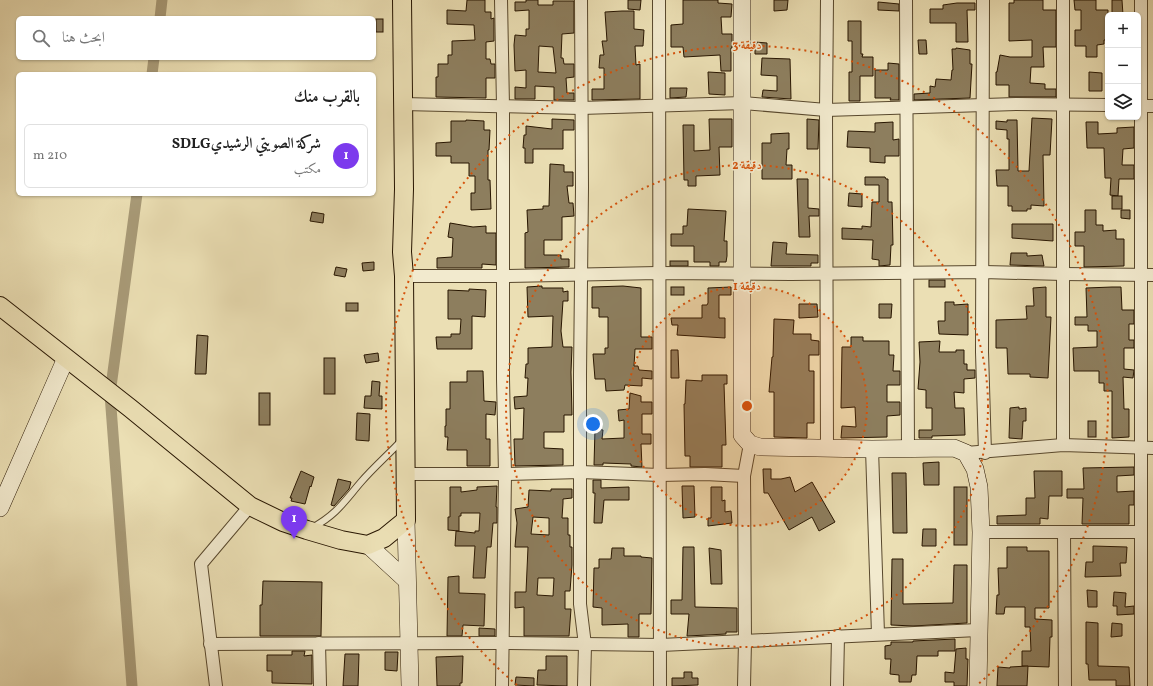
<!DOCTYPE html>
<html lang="ar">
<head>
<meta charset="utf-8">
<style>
  :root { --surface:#fff; --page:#f6f6f6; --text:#222; --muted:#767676; --line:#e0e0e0; --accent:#7c3aed }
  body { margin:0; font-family:Vollkorn,Amiri,serif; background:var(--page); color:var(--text); direction:rtl }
  .controls { position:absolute; right:12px; top:12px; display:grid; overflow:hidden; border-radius:6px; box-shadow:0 1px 3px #0004 }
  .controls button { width:36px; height:36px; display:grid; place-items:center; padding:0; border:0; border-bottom:1px solid var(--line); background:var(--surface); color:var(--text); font:20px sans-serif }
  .you { position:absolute; left:593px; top:424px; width:14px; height:14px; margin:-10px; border:3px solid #fff; border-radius:50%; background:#1a73e8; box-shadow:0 0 0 6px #1a73e833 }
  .badge { display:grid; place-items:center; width:26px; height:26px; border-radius:50%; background:var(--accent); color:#fff; font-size:13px; font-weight:700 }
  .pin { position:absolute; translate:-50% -33px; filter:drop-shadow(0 1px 2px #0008) }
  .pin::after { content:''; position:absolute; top:21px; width:14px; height:12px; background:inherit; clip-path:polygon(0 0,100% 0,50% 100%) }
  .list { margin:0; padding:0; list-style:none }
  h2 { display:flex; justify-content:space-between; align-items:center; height:52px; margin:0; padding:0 16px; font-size:17px }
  h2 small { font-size:13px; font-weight:400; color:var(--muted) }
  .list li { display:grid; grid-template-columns:26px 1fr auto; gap:12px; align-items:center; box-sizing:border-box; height:64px; margin:0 8px 8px; padding:0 8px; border:1px solid var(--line); border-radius:6px }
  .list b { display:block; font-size:15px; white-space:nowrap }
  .list p { margin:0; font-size:13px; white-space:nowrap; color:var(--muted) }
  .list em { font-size:13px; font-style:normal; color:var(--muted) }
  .icon { flex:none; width:22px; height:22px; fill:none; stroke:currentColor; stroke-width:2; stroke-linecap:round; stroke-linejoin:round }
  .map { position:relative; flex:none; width:1153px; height:686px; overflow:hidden; direction:ltr }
  .search { position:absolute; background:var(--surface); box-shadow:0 1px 3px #0004; left:16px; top:16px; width:360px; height:44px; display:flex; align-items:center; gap:10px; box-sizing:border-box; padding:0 14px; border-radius:6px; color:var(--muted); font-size:15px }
  .panel { position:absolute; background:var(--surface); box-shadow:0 1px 3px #0004; left:16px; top:72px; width:360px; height:124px; border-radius:6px; direction:rtl }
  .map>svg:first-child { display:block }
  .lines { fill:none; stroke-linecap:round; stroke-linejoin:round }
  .canal { stroke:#a89a77; stroke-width:11 }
  .building { fill:#8d7e5e; stroke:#271500; fill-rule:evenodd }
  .lane-casing { stroke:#58482d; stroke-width:8 }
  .street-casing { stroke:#58482d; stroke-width:14 }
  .secondary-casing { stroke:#271500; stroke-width:18 }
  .primary-casing { stroke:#271500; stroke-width:20 }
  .lane { stroke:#f2eace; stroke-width:6 }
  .street { stroke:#f2eace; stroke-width:12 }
  .secondary { stroke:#f2eace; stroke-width:17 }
  .primary { stroke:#ebdfb4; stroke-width:18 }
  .ring { fill:none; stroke:#d5520b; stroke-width:2; stroke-dasharray:2 4 }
  .centre { fill:#d5520b; stroke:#f2eace; stroke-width:2 }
  .ring-label { font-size:12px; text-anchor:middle; font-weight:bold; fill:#d5520b; stroke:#f2eace; stroke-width:3; stroke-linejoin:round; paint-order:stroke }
</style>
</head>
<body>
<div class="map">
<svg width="1153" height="686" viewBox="0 0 1153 686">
  <rect width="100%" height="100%" fill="#ebdfb4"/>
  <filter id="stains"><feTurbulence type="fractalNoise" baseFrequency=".005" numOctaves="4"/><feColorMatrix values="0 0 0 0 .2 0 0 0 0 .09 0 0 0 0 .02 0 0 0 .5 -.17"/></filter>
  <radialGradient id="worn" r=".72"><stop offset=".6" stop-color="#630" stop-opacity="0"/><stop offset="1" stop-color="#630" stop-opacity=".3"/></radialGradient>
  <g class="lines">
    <g class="canal">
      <path d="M160,18L162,0"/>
      <path d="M152,74L154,58"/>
      <path d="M132,686L110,394L137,194"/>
    </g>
  </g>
  <g class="building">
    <path d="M467,0H485V12H491V19L494,18V41L486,42V59H490L491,64H495V78H486V98L436,97V77H438V64H448V55H452V41L475,40L474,25L447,24V10L466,11Z"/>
    <path d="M526,0H538V5H553V1H574V33L562,34L561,58H563L564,64H574V77L566,78L567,93H574V100H554V87L535,86V99H515V87L526,88V70L515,71L514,45L515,35L526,36V29H529V10L515,11V2H526ZM539,46L553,47L556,73L538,72Z"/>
    <path d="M628,0H641L640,10L628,9Z"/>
    <path d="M683,0H718V3L732,4L731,17H721L722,34H732V48H731V71H721L720,55L684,57L683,47H671V25L683,24Z"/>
    <path d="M774,0H788L787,10L774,11Z"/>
    <path d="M1014,0H1043V10H1056V47H1043L1044,67H1031L1030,83L1045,84V89H1056V97H1009V85H996V72H997L1000,55L1010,57H1032V40L1009,41V3H1014Z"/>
    <path d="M1074,0H1096V10H1108V40H1104V44L1097,45V57H1086V46H1075V30H1081V10H1075Z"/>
    <path d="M1112,0H1122L1123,15H1112Z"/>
    <path d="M878,2L899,4V11L878,10Z"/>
    <path d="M957,3H975V10H967L968,42H956V23H930V9H943V5Z"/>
    <path d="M622,11H634V29L644,30L643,46H635L636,65L640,64V99L592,100V89H604V68H599L600,55H604L602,41H607L605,12Z"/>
    <rect x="376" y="19" width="7" height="13"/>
    <path d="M848,21H861V54H863L862,57H873V76H860V101H849V72H852V41H848Z"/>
    <path d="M918,40H926L927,54H919Z"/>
    <path d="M755,42L767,43V54H755Z"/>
    <path d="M956,48L970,50V64H972L970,98L914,100V94L930,93V86L935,87L936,79L951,80L952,70H953L952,49H956Z"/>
    <path d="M762,58L790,59L791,99L762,97L763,90L777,91V76L761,75Z"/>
    <path d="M888,63L899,64V100H890L891,98H875V70H888Z"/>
    <path d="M708,72L725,73V95L709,94Z"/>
    <path d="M1089,72L1102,73V91H1089Z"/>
    <path d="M670,88H687L686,97L670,98Z"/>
    <path d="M1032,118L1052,119L1050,155H1043L1044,206L1031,205V209H1027V211H1012V206H1008V186H997L996,170H1009V139H1007V130L996,129V121L1007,122V120H1017L1018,171H1029Z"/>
    <path d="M552,119L574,120V130H563V149H533V163H525V148H523L524,135H526V126L552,129Z"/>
    <path d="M709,119H732V147H719L720,175L696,176V186H688V180H684L683,125H694V151L710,150Z"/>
    <path d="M807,119L819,120L818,149H807Z"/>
    <path d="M466,120L484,121V130H490L489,150H488V180H490L491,209L471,210V193H475V176H469V163H451V156H436V143L451,142V121H466Z"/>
    <path d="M893,122V140L899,139V156H885V163L870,162V148L847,147L848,131L875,132V123Z"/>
    <path d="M1086,122H1098V134L1117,133V128L1134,127V148L1123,149L1122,165H1134V179H1119L1118,196L1110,195L1111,178H1105L1104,148H1087Z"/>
    <path d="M789,133V149H787L786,165H792V179H762V143H771V134Z"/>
    <path d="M550,164L564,165V172H573V186H567L569,203H573L574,216L562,217V240H544V255H561V259H569V267L525,268V233L528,232L527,210L543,209V206H549Z"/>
    <path d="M865,177H885L886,179H888V202H892L893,245H891L890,265L879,266V260L872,259L873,240L842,239V228L862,229V226L871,227L872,202H879V185H865Z"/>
    <path d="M797,179H808V208L819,209V216H809L810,237H799Z"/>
    <path d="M849,193L862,194V207L848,206Z"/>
    <rect x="1112" y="196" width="10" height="13"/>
    <path d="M688,209L726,211L724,241H727V256L726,262H719V266H710V262H694V246H671V234H683V226H687Z"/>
    <path d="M1085,210H1096V225H1103V231L1116,230V239H1124V266L1084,267V246H1075V232H1085Z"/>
    <path d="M1121,210H1130V219L1121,218Z"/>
    <path d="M312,212L324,214L323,223L310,221Z"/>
    <path d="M450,223L473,227L486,226V233H496V265L482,264V268H437V258L452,257L453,238L448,237Z"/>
    <path d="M1012,224H1053V241L1012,238Z"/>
    <path d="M773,242L787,243L786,254L818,255V263H811V266H771Z"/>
    <path d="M1011,253H1027V256L1042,255L1044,266L1010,265Z"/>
    <rect x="670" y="261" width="18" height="5"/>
    <path d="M374,262V270L363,271L362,263Z"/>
    <path d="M336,267L347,269L345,277L334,275Z"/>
    <rect x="929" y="280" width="16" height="7"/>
    <path d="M542,286V288H563V292L568,291V301H563L561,331L563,347H572L571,372L572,415H564V432H544V448L563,449V465L515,466L514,439H523L524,408L515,409L514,397L527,396L528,378H525L526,364H528V348L552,347L553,316L528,317L527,287Z"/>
    <path d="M623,286L641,288V337H652V349H635L634,366H638L639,370L652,371V379L642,378V386L625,385L624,390L606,391L605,379H595L593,354H605V348H608V317H599V308H592V287Z"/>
    <rect x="671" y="287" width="13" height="8"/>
    <path d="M731,287V295H719V318H725V338L677,335L678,325H672L671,318H702V305H707L708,303V288Z"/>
    <path d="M1046,287V317H1051L1048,378L1030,377V374H1008L1007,348H996V320L1027,319L1026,306H1034L1033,288Z"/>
    <path d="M1112,287H1121L1122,310H1134V324H1129V340H1134V348H1124V369L1134,370L1133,378L1123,377L1124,409H1129V437L1112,438V391H1104V383H1099V371H1074L1073,348L1097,347V331H1088V325H1075V317H1087L1086,288Z"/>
    <path d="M469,289L486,290L485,317L472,316V349H437L436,337H451V334H460L461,319H448V290L469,291Z"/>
    <path d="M945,302H954V305L968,304V335L939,334L938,321H945Z"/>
    <rect x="346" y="303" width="12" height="8"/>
    <path d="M799,304H817L818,317L799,318Z"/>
    <path d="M879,304H892L891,318H879Z"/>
    <path d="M774,319L794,320L793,334H811V340L819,341V355H809V371H814V423H807V438L774,437V392H769L772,357H773Z"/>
    <path d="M197,335L208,336L206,374H195Z"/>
    <path d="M851,337H863V341H889V355H894L893,371H900V385H887V402H900V415L887,416V437L841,438L842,426L856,427L855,407L841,408L842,347H851Z"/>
    <path d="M940,341L939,352H956V350H964V364H967V370H975V378L964,379V393L954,392L955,408H964L965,435L932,436V438H919V430H932V408H926V390L918,389L920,362L919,342Z"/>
    <path d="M671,350H678L679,378H671Z"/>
    <path d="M378,353L379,361L366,363L364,355Z"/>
    <rect x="324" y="358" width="11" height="36"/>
    <path d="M467,371H483L484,401L496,402L495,415L486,414V439H490V466H467V450H447L448,437H445V426H446V409H450V382H467Z"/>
    <path d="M702,375H727V384H724L726,445H722V467H690V456H685L684,404H685L686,380L702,381Z"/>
    <path d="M372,381L380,382L379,396H382V409L364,408L365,396H371Z"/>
    <rect x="259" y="393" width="11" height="32"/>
    <path d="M630,393L641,396V402H652V414H642V434H651V444H641L642,467L631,466V464L603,463V465H594L595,429L603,430L602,439L624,438V420L619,421L618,410L629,409Z"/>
    <path d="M1019,407V409L1026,408V421H1023L1022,439L1009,438L1010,408Z"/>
    <path d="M357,413L370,414L369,441L356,440Z"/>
    <rect x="1088" y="421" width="8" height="16"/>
    <path d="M939,462V485H924L923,463Z"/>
    <path d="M1134,467V475L1117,476V492L1134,491V505H1129V524H1082L1083,498H1067V489H1084L1083,468Z"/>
    <path d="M763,469H771V479H781L790,477L795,492L812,482L835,522L819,531L812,517L789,530L768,493H764Z"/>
    <path d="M301,471L314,477L311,487L310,486L305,504L291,501L292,498H290Z"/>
    <path d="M1034,471H1062V496H1049L1048,519L1040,518V524H997V516L1026,515V498H1035Z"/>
    <path d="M892,473H906L907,533H893Z"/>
    <path d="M338,479L351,482L349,489L334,506L331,505Z"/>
    <path d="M593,480H601V488L629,487V500H604L602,523H594L595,493H593Z"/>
    <path d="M497,486L496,507H497V523H493L491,547H487L485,578H473L475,546H455L456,531L475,533V531H479L480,513H461V516H459V531L448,530V517H450V487H461V492L477,490V487Z"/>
    <path d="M682,486H694L695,517L683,518Z"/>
    <path d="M711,487H722V501L725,500V512L731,511L732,523L708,526V518H711Z"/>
    <rect x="954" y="487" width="13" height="58"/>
    <path d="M551,489H572V498L563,499V503L562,518H568V535H570V547H572V565L570,591H565V609H571L569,636H524V607L515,608V592H526L528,547H515L517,523L515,509L528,507L529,490L551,491ZM533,517L549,518V535L531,534ZM538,578H554L553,596L537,595Z"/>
    <path d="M923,529H936V546H922Z"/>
    <path d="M1093,546L1127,547L1126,563H1120L1121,576L1085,577L1086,562H1093Z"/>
    <path d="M683,547H694L695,607L737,608V632H726V634L687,636L689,614H671V600H682Z"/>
    <path d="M1007,547H1027V551H1049V608H1035V619L1052,620V637H1050L1049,667L1022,666V651H1031L1030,627H1025V607H1005L1004,614H996L997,595H999L998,568H1007Z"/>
    <path d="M612,548H624V556H641V557L652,558L651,614H639V637H628V624L602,625V608L593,607L594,568H599V559H611Z"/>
    <path d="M709,548L721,550L722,584H711Z"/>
    <path d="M892,559H903V604L953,603L954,565H967V623L913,626L891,625Z"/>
    <path d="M459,576V593L485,594L484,626L463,625L462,636H447L448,577Z"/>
    <path d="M263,581L322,582L321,636H260V605H262Z"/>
    <path d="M1087,590L1097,591V607H1088Z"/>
    <path d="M1114,592L1126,593L1125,607L1134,606V614L1117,615V606H1113Z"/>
    <path d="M1086,622L1098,623V666L1129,667L1130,686H1116V680H1089L1088,664H1086Z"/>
    <path d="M1112,623L1122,624V636L1111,637Z"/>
    <path d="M479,628L495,629V636H479Z"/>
    <path d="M955,639V651H938V656H917L916,675H912L911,682H899V675L890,674L891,659H885V646L891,645V642H913V641Z"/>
    <path d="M966,648V659H968L967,686H954V682H945V672L954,673L956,649Z"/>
    <path d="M292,651H305L304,656L312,655V684L272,683V671H267V655H292Z"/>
    <path d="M385,652H398L397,671L385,670Z"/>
    <path d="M345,654H359L358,686H343Z"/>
    <path d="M463,656L462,683H460V686H437L436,657Z"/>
    <path d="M546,656H567V686L537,685L538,670H546Z"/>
    <path d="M1028,666L1027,686H997L998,667L1010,668V667Z"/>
    <path d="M684,672H692V678H698V685L672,686V678H684Z"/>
    <path d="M516,677L534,678V686L515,685Z"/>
  </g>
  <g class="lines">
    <g class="lane-casing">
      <path id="lane" d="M312,528C337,514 343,503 361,482C374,467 389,454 402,440"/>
    </g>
    <g class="street-casing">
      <g id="street">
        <path d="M501,0L503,106V379L505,474L502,686"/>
        <path d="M581,0L582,187L580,375V604L585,645L584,686"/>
        <path d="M659,0L660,686"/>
        <path d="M827,0L826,110L827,449"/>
        <path d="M906,0L908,449"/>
        <path d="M983,0L982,352L985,453"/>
        <path d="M1063,0V445"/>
        <path d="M1141,0V686"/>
        <path d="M403,104L581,108L743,103L826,110L1016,104L1108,105"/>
        <path d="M1138,106H1153"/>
        <path d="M404,276H503L658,273L791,274L983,272L1063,274L1153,275"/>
        <path d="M872,449L878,634"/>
        <path d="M966,453L1063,445L1153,448"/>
        <path d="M406,474H505L580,472L660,475L705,474L744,476"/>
        <path d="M981,532H1140"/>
        <path d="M1064,532L1065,686"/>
        <path d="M319,643L320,686"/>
        <path d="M210,644L502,643L661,645L978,630"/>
        <path d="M216,686L201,564L250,506"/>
        <path d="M744,686L745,641L744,476L750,444"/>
        <path d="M837,686L838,636"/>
      </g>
    </g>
    <g class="secondary-casing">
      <g id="secondary">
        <path d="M742,0V435L750,444L760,447L872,449L954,448L966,453L975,469L979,487L981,532L978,686"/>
        <path d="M0,508L66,358"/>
        <path d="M406,520L410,686"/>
        <path d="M368,545L406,580"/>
      </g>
    </g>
    <g class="primary-casing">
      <path id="primary" d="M0,306L130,408L250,506L283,522L307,530L341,540L368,545L384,538L406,520L404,276L402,252L404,189L402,0"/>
    </g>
    <use href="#lane" class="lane"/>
    <use href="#street" class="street"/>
    <use href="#secondary" class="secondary"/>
    <use href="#primary" class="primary"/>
  </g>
  <circle cx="747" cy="406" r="120" fill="#d5520b" fill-opacity=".12"/>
  <g class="ring">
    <circle cx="747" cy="406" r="120"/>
    <circle cx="747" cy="406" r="241"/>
    <path d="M517 685A361 361 0 1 1 977 685"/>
  </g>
  <circle cx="747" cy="406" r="6" class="centre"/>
  <g class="ring-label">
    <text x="747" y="49">3 دقيقة</text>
    <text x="747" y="169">2 دقيقة</text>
    <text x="747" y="290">1 دقيقة</text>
  </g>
  <rect width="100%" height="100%" filter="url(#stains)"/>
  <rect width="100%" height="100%" fill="url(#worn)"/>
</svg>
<div class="controls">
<button>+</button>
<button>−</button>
<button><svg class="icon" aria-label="layers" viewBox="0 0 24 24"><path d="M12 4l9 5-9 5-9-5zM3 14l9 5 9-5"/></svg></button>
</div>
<div class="you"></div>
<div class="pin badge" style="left:294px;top:539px">1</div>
<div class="search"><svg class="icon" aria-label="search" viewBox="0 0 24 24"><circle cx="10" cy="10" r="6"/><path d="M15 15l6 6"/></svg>ابحث هنا</div>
<section class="panel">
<h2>بالقرب منك<small></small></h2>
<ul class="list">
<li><span class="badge">1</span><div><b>شركة الصويتي الرشيديSDLG</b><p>مكتب</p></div><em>210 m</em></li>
</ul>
</section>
</div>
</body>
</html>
